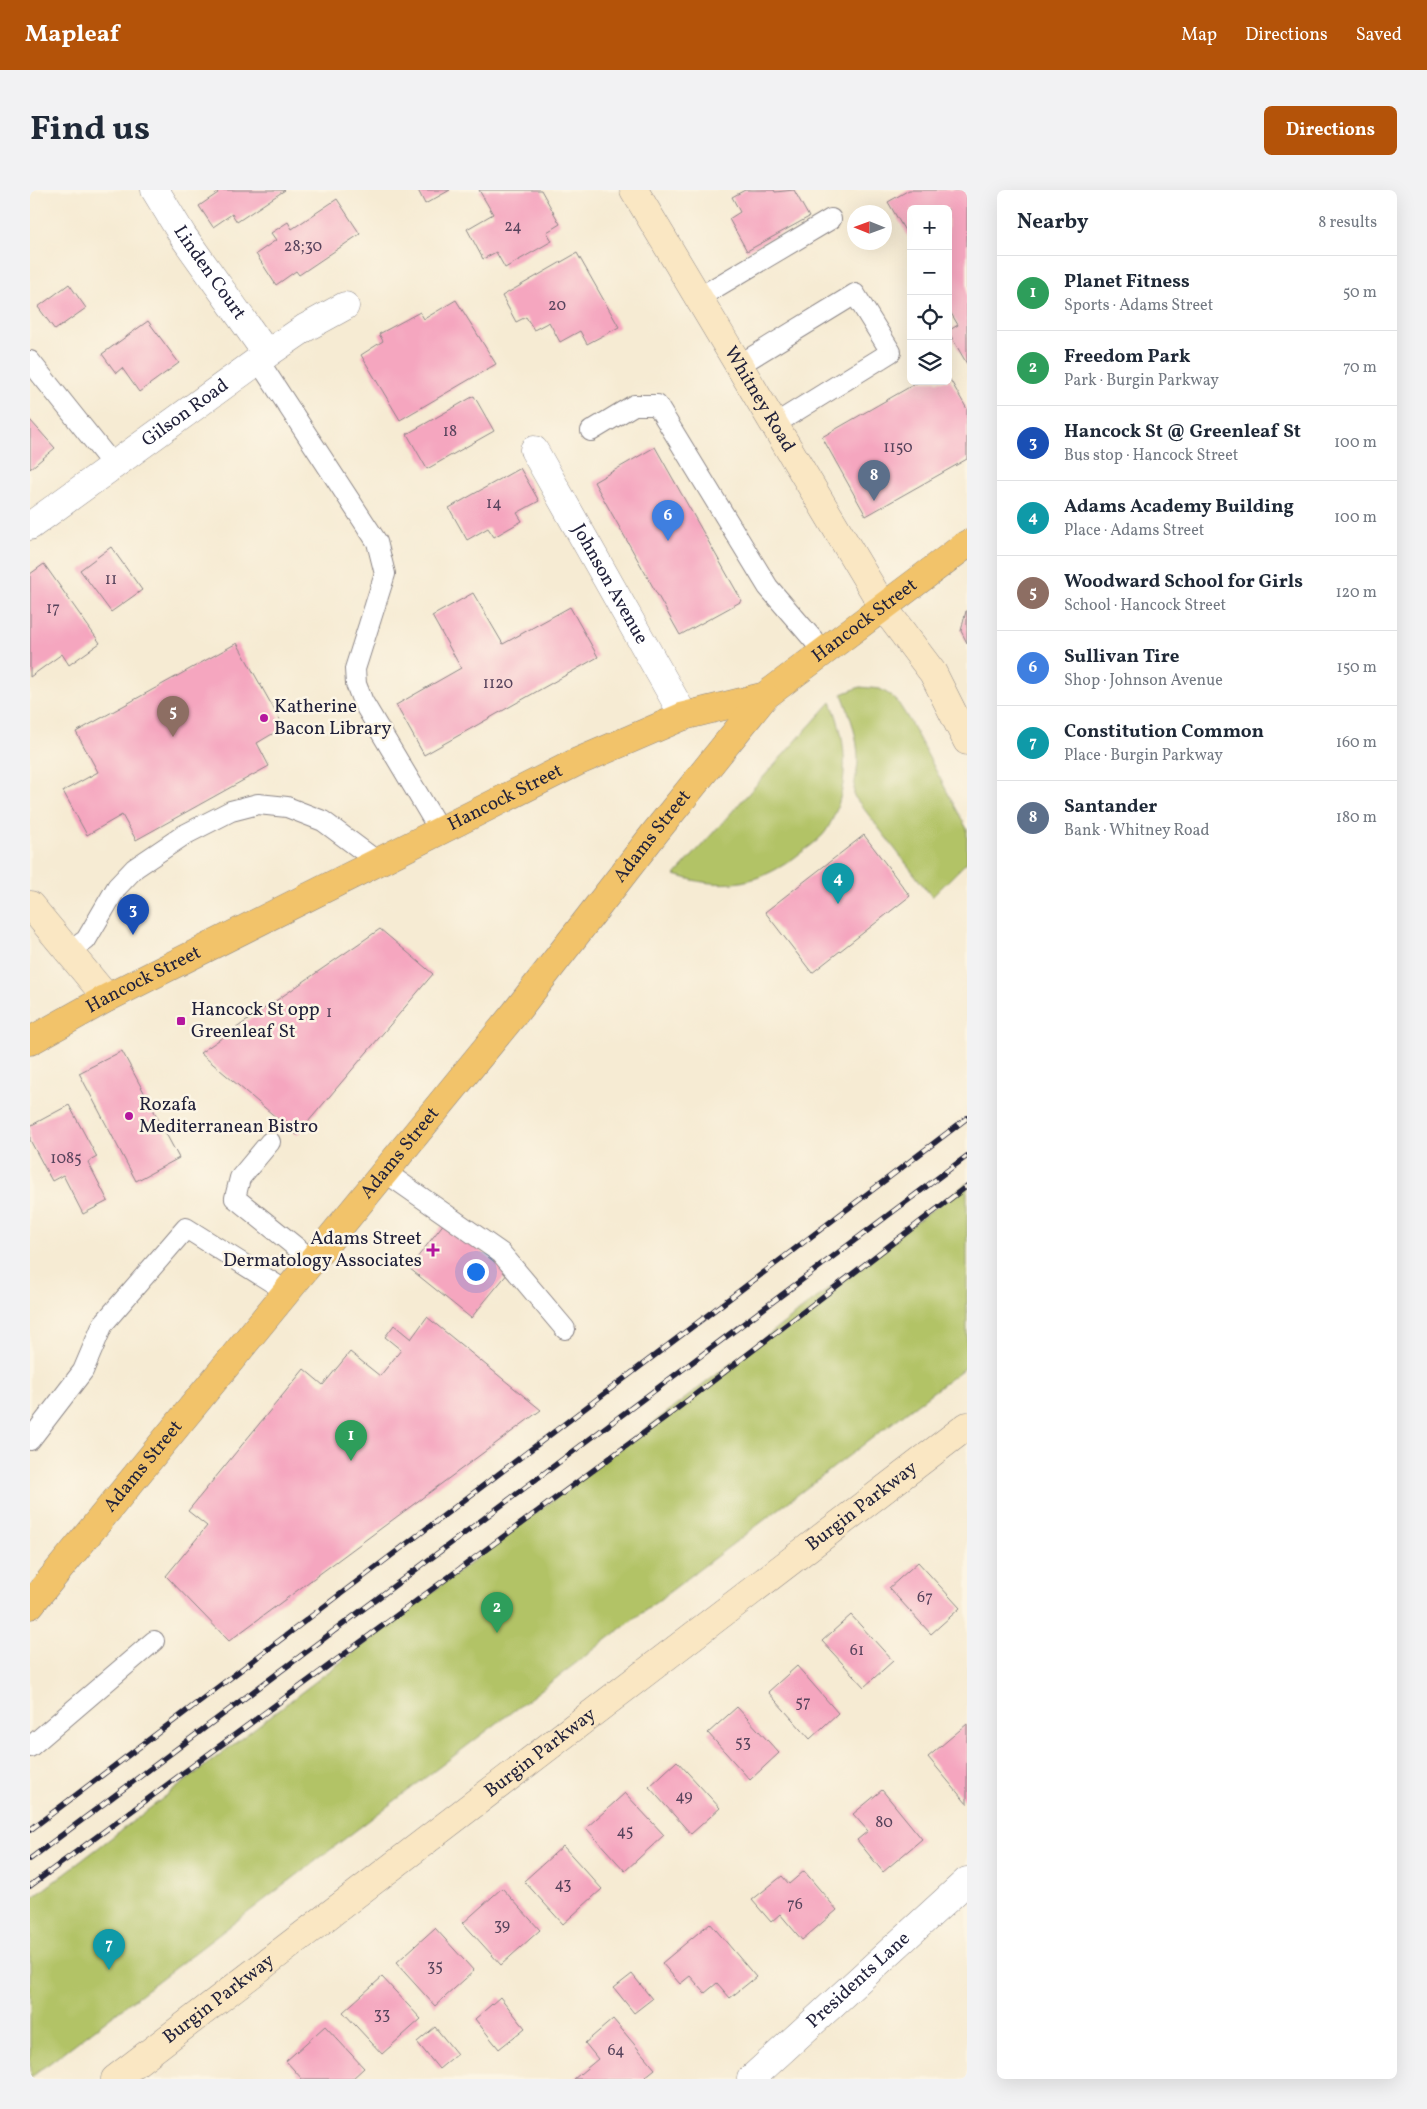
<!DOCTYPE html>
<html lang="en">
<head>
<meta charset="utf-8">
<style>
  :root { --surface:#fff; --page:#f2f2f3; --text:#1f2937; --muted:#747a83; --line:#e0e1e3; --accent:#b45309 }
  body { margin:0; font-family:Vollkorn,serif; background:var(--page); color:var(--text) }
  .controls { position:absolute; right:15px; top:15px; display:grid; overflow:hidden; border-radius:8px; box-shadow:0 5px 20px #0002 }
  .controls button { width:45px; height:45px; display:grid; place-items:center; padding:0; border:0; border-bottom:1px solid var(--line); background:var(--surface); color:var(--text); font:25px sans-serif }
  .compass { position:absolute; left:817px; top:15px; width:45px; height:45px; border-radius:50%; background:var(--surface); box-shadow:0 5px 20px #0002; rotate:271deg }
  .you { position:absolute; left:445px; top:1081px; width:18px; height:18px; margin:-12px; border:4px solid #fff; border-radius:50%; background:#1a73e8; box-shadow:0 0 0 8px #1a73e833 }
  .badge { display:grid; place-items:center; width:32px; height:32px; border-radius:50%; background:var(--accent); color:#fff; font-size:16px; font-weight:700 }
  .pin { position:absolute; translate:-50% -41px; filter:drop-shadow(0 1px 2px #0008) }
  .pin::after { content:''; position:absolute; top:26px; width:18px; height:15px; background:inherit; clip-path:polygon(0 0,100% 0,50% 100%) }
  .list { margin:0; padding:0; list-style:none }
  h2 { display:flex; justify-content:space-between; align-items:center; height:65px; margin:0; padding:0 20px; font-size:21px }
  h2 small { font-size:16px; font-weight:400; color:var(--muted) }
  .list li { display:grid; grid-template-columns:32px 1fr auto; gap:15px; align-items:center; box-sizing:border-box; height:75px; padding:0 20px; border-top:1px solid var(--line) }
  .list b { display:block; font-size:19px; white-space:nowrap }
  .list p { margin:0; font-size:16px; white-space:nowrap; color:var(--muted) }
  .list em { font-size:16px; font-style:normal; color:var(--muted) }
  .icon { flex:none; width:28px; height:28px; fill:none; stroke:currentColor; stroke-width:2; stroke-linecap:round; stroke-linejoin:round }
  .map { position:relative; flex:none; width:937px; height:1889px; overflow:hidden; border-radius:8px }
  header { display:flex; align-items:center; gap:30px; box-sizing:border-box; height:70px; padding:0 25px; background:var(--accent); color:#fff }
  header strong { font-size:24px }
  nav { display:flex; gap:28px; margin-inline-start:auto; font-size:18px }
  .intro { display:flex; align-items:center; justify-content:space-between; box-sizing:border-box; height:120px; padding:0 30px }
  h1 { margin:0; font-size:35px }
  .button { padding:12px 22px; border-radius:8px; background:var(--accent); color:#fff; font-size:18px; font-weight:700 }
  main { display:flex; gap:30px; padding:0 30px }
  aside { flex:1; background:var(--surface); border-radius:8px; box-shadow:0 5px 20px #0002 }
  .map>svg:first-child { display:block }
  .green { fill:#b2c366; stroke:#6a7250 }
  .building { fill:#f5a6bf }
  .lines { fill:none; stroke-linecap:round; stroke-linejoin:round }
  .lane-casing { stroke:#8c8687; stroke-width:22 }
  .street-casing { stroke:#8c8687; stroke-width:29 }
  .secondary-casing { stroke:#8c8687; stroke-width:29 }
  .primary-casing { stroke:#8c8687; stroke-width:29 }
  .lane { stroke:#fff; stroke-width:20 }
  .street { stroke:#fff; stroke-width:28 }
  .secondary { stroke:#fae7c3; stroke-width:28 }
  .primary { stroke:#f2c36a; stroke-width:28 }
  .rail-casing { stroke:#22223b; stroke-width:5.5 }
  .rail { stroke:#fcf5e5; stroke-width:4; stroke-dasharray:11; stroke-linecap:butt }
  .poi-dot { fill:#b5179e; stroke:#fcf5e5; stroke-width:2 }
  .labels { text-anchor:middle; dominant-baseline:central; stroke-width:5; stroke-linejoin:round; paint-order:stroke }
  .number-label { font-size:16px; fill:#57435c }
  .street-label { font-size:19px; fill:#22223b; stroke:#fcf5e5 }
  .poi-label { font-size:19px; fill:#22223b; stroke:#fcf5e5; text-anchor:start }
</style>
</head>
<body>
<header>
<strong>Mapleaf</strong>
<nav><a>Map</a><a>Directions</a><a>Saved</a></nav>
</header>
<div class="intro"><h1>Find us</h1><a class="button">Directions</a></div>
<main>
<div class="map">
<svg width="937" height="1889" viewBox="0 0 937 1889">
  <rect width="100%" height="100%" fill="#fcf5e5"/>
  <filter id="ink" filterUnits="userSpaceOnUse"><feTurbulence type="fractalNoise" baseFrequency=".02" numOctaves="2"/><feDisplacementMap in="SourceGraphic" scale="10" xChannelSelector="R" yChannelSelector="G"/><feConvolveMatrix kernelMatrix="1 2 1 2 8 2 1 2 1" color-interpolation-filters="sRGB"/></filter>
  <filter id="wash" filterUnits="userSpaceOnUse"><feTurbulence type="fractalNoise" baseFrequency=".0096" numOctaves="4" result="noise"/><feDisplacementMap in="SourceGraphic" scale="20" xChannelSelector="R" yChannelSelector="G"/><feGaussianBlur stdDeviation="1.12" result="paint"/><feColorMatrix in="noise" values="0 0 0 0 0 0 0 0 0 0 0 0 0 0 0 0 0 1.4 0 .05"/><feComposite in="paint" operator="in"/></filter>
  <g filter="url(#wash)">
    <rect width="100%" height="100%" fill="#f6ebd3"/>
    <g class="green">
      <path d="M830,497L850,499L860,505L867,511L879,530L937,639V672L902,707L824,606C823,594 828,582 828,570C828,547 820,525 812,504Z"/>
      <path d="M801,512C819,553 820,603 796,641C788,652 774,660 764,668C725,696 690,700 645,685Z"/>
      <path d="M937,993V1176L0,1888V1710Z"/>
    </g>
    <g id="blocks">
      <g class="building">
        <path d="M186,0H255L207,32L202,24L183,37L169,16L188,3Z"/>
        <path d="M388,0H420L395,14Z"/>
        <path d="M449,0H511L530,34L517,42L522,51L475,78L466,62L453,69L437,39L463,24Z"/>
        <path d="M715,0H744L745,2L764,0L779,27L717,61L699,29L710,22L702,7Z"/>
        <path d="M879,0H937V174L918,141L928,135L918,118V19H881V51L858,12Z"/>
        <path d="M307,9L330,44L269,85L266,81L246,95L226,64L246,50L241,43L258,32L262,39Z"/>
        <path d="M547,63L589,137L557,154L550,141L530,152L519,132L504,140L496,127L486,132L472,106Z"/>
        <path d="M39,94L56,118L25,140L8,117Z"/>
        <path d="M426,110L466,174L370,230L331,165L353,151L349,144L390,122L394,129Z"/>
        <path d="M118,131L149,173L109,202L92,178L86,183L72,164Z"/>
        <path d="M918,186L937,219V269L836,326L792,247L890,191H918Z"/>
        <path d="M444,206L464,241L397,279L377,244Z"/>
        <path d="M0,230L25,258L0,279Z"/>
        <path d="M625,257L712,411L650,445L564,292Z"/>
        <path d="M490,278L509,311L487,323L492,331L464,347L458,338L437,350L419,318Z"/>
        <path d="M81,357L112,400L81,422L50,380Z"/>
        <path d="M14,374L70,453L39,475L32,464L0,487V384Z"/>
        <path d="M443,403L473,454L540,417L568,467L394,565L366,515L431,478L402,426Z"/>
        <path d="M936,421H937V453L931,441Z"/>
        <path d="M207,453L254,537L227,553L239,576L106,650L92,625L57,645L33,601L68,582L46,542Z"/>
        <path d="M834,645L880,706L782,783L735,722Z"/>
        <path d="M350,739L403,784L267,945L170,863Z"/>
        <path d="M92,861L149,968L106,991L49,883Z"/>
        <path d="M39,915L67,967L58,972L78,1011L53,1024L33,985L22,991L0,950V936Z"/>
        <path d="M415,1032L478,1083L441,1128L379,1078Z"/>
        <path d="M397,1127L511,1220L199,1451L136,1386L177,1336L158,1321L274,1179L293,1195L320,1162L350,1186L371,1160L355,1147L364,1135L381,1149Z"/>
        <path d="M888,1372L930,1418L901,1444L859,1398Z"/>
        <path d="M821,1425L863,1471L834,1497L792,1451Z"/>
        <path d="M767,1476L808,1523L780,1549L738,1502Z"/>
        <path d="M707,1517L749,1563L720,1590L678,1543Z"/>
        <path d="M937,1534V1614L898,1567Z"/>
        <path d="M647,1571L690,1618L661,1644L619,1597Z"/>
        <path d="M852,1600L892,1649L853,1682L827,1650L838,1641L823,1624Z"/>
        <path d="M595,1603L634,1645L595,1681L556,1638Z"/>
        <path d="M533,1656L572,1699L533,1734L494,1691Z"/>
        <path d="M774,1681L807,1720L772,1750L750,1724L741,1732L722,1710L752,1686L759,1694Z"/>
        <path d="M472,1698L510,1740L471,1775L433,1733Z"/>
        <path d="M680,1733L726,1787L700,1808L687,1793L675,1803L660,1786L650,1794L632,1773Z"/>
        <path d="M405,1738L444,1781L405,1816L366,1773Z"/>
        <path d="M602,1784L622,1809L604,1823L584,1798Z"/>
        <path d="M352,1787L391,1829L352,1864L313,1822Z"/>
        <path d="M470,1807L495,1838L469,1859L445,1829Z"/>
        <path d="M583,1829L625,1879L615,1887L617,1889H544L568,1869L555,1853Z"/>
        <path d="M295,1836L334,1878L322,1889H272L256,1871Z"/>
        <path d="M405,1837L427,1864L409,1879L387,1852Z"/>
      </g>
    </g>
  </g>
  <g filter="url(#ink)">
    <use href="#blocks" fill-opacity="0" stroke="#8c8687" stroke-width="1"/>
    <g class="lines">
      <g class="lane-casing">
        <g id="lane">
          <path d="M668,108L801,29"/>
          <path d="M228,170L347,352L355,384L325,479L326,494L333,512L410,641"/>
          <path d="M0,171L83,275"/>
          <path d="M709,175L825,104L861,162L745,234"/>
          <path d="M561,241L604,215H627L738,397L794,462"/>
          <path d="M39,762L56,750L87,697L105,678L154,645L201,621L228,614L257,617L293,631L348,672"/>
          <path d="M240,952L210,988L205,1008L282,1070"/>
          <path d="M355,982L471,1063L535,1139"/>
          <path d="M0,1250L53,1181L73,1134L156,1038L256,1101"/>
          <path d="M0,1557L124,1451"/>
        </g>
      </g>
      <g class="street-casing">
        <g id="street">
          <path id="s1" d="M125,0L153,46L237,164"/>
          <path id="s2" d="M504,260L654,526"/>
          <path id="s3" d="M0,336L237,164L275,138L315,116"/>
          <path id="s4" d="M721,1889L937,1691"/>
        </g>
      </g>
      <g class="secondary-casing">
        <g id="secondary">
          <path id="s5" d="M604,0L854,418L903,483L937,551"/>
          <path d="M0,715L77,808"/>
          <path id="s6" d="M85,1889L937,1236"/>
        </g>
      </g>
      <g class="primary-casing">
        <g id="primary">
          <path id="s7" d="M0,851L77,808L547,572L654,526L735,506L937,354"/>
          <path id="s8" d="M0,1415L485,823L624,644L735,506"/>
        </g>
      </g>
      <use href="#lane" class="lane"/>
      <use href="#street" class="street"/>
      <use href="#secondary" class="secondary"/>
      <use href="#primary" class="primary"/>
      <g class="rail-casing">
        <g id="rail">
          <path d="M0,1640L937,928"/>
          <path d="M0,1669L937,966"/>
          <path d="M0,1696L649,1217L937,996"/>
        </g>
      </g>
      <use href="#rail" class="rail"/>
    </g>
  </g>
  <g class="poi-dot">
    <circle cx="234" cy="528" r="5"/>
    <rect x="146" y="826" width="10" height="10" rx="2.5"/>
    <circle cx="99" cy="926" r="5"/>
    <path d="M400.5 1052.5h5v5h5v5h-5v5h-5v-5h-5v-5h5z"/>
  </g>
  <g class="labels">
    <g class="number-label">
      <text x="483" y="37">24</text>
      <text x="273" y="57">28;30</text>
      <text x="527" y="116">20</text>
      <text x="420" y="242">18</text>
      <text x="868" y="258">1150</text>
      <text x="464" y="314">14</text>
      <text x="81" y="390">11</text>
      <text x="23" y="419">17</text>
      <text x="468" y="494">1120</text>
      <text x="299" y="823">1</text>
      <text x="36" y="969">1085</text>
      <text x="895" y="1408">67</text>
      <text x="827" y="1461">61</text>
      <text x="773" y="1513">57</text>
      <text x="713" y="1553">53</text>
      <text x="654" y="1607">49</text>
      <text x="854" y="1633">80</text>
      <text x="595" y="1642">45</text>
      <text x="533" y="1695">43</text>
      <text x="765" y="1715">76</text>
      <text x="472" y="1736">39</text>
      <text x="405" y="1777">35</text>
      <text x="352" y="1825">33</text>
      <text x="586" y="1861">64</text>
    </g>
    <g class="street-label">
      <text stroke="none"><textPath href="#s1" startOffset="99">Linden Court</textPath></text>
      <text stroke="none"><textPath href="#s5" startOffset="244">Whitney Road</textPath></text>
      <text stroke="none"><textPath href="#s3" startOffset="192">Gilson Road</textPath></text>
      <text stroke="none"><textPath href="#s2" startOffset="154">Johnson Avenue</textPath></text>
      <text stroke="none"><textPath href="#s7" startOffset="939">Hancock Street</textPath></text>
      <text stroke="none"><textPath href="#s7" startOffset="534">Hancock Street</textPath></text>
      <text stroke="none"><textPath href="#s8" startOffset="989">Adams Street</textPath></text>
      <text stroke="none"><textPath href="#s7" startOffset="129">Hancock Street</textPath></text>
      <text stroke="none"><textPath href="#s8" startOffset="584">Adams Street</textPath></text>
      <text stroke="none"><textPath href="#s8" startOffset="179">Adams Street</textPath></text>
      <text stroke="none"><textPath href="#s6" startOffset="941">Burgin Parkway</textPath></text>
      <text stroke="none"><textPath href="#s6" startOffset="536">Burgin Parkway</textPath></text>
      <text stroke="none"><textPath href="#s4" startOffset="146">Presidents Lane</textPath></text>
      <text stroke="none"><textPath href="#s6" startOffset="131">Burgin Parkway</textPath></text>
    </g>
    <g class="poi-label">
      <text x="244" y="517">Katherine<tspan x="244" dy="22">Bacon Library</tspan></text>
      <text x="161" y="820">Hancock St opp<tspan x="161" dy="22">Greenleaf St</tspan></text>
      <text x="109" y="915">Rozafa<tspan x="109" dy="22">Mediterranean Bistro</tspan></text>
      <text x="392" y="1049" text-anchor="end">Adams Street<tspan x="392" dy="22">Dermatology Associates</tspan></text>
    </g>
  </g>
</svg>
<div class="controls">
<button>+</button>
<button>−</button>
<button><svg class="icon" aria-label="locate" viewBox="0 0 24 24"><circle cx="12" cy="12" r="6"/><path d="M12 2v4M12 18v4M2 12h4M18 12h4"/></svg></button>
<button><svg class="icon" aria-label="layers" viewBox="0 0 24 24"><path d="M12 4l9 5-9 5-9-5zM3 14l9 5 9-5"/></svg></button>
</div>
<svg class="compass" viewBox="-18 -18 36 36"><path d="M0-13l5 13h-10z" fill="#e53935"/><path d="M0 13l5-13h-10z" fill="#747a83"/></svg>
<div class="you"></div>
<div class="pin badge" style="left:321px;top:1271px;background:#2e9e5b">1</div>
<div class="pin badge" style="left:467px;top:1443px;background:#2e9e5b">2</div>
<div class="pin badge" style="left:103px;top:745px;background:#1a4fb4">3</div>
<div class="pin badge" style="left:808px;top:714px;background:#0f9aa8">4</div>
<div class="pin badge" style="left:143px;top:547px;background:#8d6e63">5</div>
<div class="pin badge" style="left:638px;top:351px;background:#3f7fe0">6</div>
<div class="pin badge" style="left:79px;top:1780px;background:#0f9aa8">7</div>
<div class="pin badge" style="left:844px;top:311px;background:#5c6f8a">8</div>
</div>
<aside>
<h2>Nearby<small>8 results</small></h2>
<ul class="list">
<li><span class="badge" style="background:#2e9e5b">1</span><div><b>Planet Fitness</b><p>Sports · Adams Street</p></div><em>50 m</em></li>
<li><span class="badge" style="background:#2e9e5b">2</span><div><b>Freedom Park</b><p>Park · Burgin Parkway</p></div><em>70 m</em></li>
<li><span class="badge" style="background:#1a4fb4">3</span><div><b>Hancock St @ Greenleaf St</b><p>Bus stop · Hancock Street</p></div><em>100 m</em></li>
<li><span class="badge" style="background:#0f9aa8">4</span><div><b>Adams Academy Building</b><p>Place · Adams Street</p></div><em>100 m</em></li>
<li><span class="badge" style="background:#8d6e63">5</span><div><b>Woodward School for Girls</b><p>School · Hancock Street</p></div><em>120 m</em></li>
<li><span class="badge" style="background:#3f7fe0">6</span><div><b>Sullivan Tire</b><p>Shop · Johnson Avenue</p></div><em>150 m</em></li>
<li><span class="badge" style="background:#0f9aa8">7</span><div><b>Constitution Common</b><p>Place · Burgin Parkway</p></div><em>160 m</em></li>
<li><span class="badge" style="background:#5c6f8a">8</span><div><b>Santander</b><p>Bank · Whitney Road</p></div><em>180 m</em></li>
</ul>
</aside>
</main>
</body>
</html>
